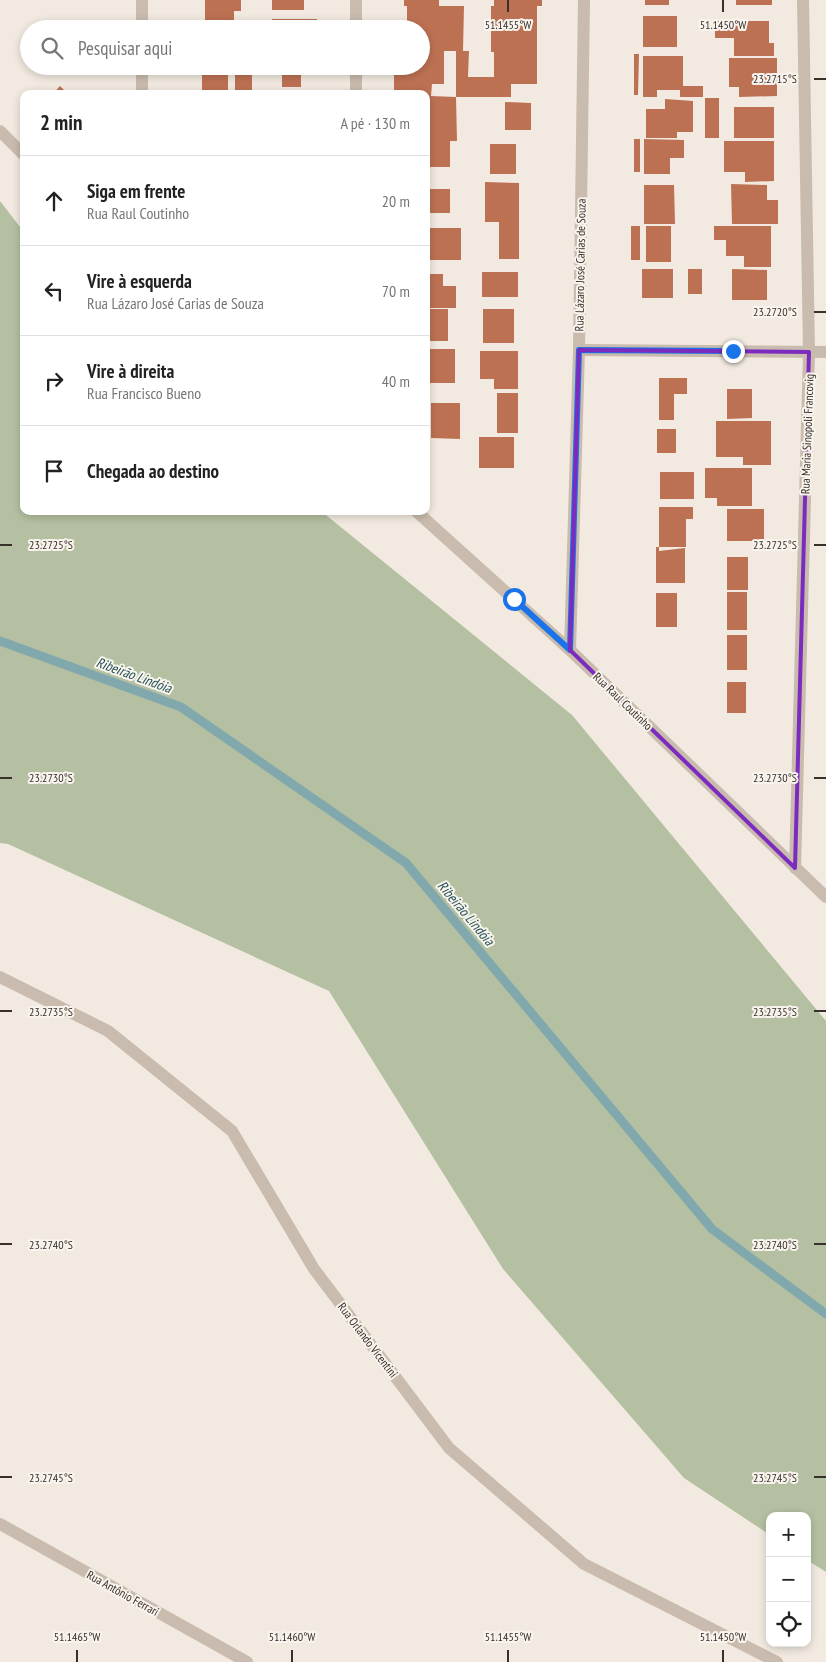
<!DOCTYPE html>
<html lang="pt">
<head>
<meta charset="utf-8">
<style>
  :root { --surface:#fff; --page:#f2f2f2; --text:#222; --muted:#767676; --line:#e0e0e0 }
  body { margin:0; font-family:"PT Sans Narrow",sans-serif; background:var(--page); color:var(--text) }
  .controls { position:absolute; right:15px; bottom:15px; display:grid; overflow:hidden; border-radius:10px; box-shadow:0 2px 8px #0003 }
  .controls button { width:45px; height:45px; display:grid; place-items:center; padding:0; border:0; border-bottom:1px solid var(--line); background:var(--surface); color:var(--text); font:25px sans-serif }
  .stop { position:absolute; width:15px; height:15px; margin:-11px; border:4px solid #1a73e8; border-radius:50%; background:#fff }
  .stop.end { background:#1a73e8; border-color:#fff; box-shadow:0 1px 5px #0008 }
  .list { margin:0; padding:0; list-style:none }
  h2 { display:flex; justify-content:space-between; align-items:center; height:65px; margin:0; padding:0 20px; font-size:21px }
  h2 small { font-size:16px; font-weight:400; color:var(--muted) }
  .list li { display:grid; grid-template-columns:32px 1fr auto; gap:15px; align-items:center; box-sizing:border-box; height:90px; padding:0 20px; border-top:1px solid var(--line) }
  .list b { display:block; font-size:19px; white-space:nowrap }
  .list p { margin:0; font-size:16px; white-space:nowrap; color:var(--muted) }
  .list em { font-size:16px; font-style:normal; color:var(--muted) }
  .icon { flex:none; width:28px; height:28px; fill:none; stroke:currentColor; stroke-width:2; stroke-linecap:round; stroke-linejoin:round }
  .map { position:relative; flex:none; width:826px; height:1662px; overflow:hidden }
  .search { position:absolute; background:var(--surface); box-shadow:0 2px 8px #0003; left:20px; top:20px; width:410px; height:55px; display:flex; align-items:center; gap:12px; box-sizing:border-box; padding:0 18px; border-radius:28px; color:var(--muted); font-size:19px }
  .panel { position:absolute; background:var(--surface); box-shadow:0 2px 8px #0003; left:20px; top:90px; width:410px; height:425px; border-radius:10px }
  .map>svg:first-child { display:block }
  .green { fill:#b4c0a1 }
  .lines { fill:none; stroke-linecap:round; stroke-linejoin:round }
  .stream { stroke:#81a9ad; stroke-width:9 }
  .building { fill:#bd7153 }
  .minor { stroke:#c9bbad; stroke-width:12 }
  .route { stroke:#1a73e8; stroke-width:6 }
  .marked { fill:none; stroke:#7b2cbf; stroke-width:4; stroke-linejoin:round }
  .ticks { fill:none; stroke:#38302b; stroke-width:2 }
  .labels { text-anchor:middle; dominant-baseline:central; stroke-width:4; stroke-linejoin:round; paint-order:stroke }
  .street-label { font-size:12px; fill:#38302b; stroke:#f9f4ed }
  .water-label { font-size:14px; font-style:italic; fill:#235157; stroke:#f9f4ed }
  .ticks-label { font-size:12px; text-anchor:middle; fill:#38302b; stroke:#f9f4ed; stroke-width:4; stroke-linejoin:round; paint-order:stroke }
</style>
</head>
<body>
<div class="map">
<svg width="826" height="1662" viewBox="0 0 826 1662">
  <rect width="100%" height="100%" fill="#f2eae0"/>
  <path class="green" d="M0,201L24,232V511H321L572,715L826,1021V1572L807,1560V1516H770V1535L684,1478L503,1269L329,991L8,844L0,843Z"/>
  <g class="lines">
    <path class="stream" d="M0,641L181,707L406,863L712,1229L826,1314"/>
  </g>
  <g class="building">
    <path d="M205,0H241V11H234V29H205Z"/>
    <rect x="272" y="0" width="32" height="10"/>
    <path d="M404,0H439V6H464L463,51H469L468,77H494V52H491V6H494V0H542V6H537V84H511V97H456V51H444V84H432L431,96L456,97L457,141H450V167H426V94H394V66H421V29H407V6H404Z"/>
    <rect x="645" y="0" width="24" height="5"/>
    <rect x="736" y="0" width="36" height="5"/>
    <rect x="643" y="16" width="34" height="31"/>
    <rect x="272" y="19" width="45" height="10"/>
    <path d="M715,21H769V43H774V56H734V38H715Z"/>
    <path d="M634,54H639L638,95H634Z"/>
    <path d="M643,56H683V86H703V97H680V90H657V97H643Z"/>
    <path d="M729,58H777V96L739,97V87H729Z"/>
    <rect x="202" y="66" width="26" height="28"/>
    <rect x="235" y="66" width="17" height="28"/>
    <rect x="282" y="66" width="19" height="21"/>
    <path d="M60,86L68,94H53Z"/>
    <rect x="705" y="98" width="14" height="40"/>
    <path d="M665,99L693,101V132H677V138H646V109H665Z"/>
    <path d="M505,102L531,103V130H505Z"/>
    <rect x="734" y="107" width="40" height="31"/>
    <rect x="634" y="139" width="6" height="33"/>
    <path d="M644,139L684,140V158H670V174H644Z"/>
    <path d="M724,141H774V181L745,182V172H724Z"/>
    <rect x="490" y="144" width="26" height="30"/>
    <path d="M485,182L519,183V259H499V222H485Z"/>
    <path d="M731,184L767,185V200H778V224H732Z"/>
    <path d="M644,185H674L675,224H644Z"/>
    <rect x="427" y="189" width="23" height="24"/>
    <rect x="631" y="226" width="9" height="34"/>
    <rect x="646" y="226" width="25" height="36"/>
    <path d="M714,226H771V267H744V256H726V240H714Z"/>
    <rect x="429" y="228" width="32" height="32"/>
    <rect x="642" y="269" width="31" height="29"/>
    <rect x="688" y="269" width="14" height="25"/>
    <path d="M732,269L767,270V300H732Z"/>
    <rect x="482" y="272" width="36" height="25"/>
    <path d="M429,274H443V286H456V308H429Z"/>
    <rect x="429" y="309" width="19" height="32"/>
    <rect x="483" y="309" width="31" height="34"/>
    <rect x="426" y="349" width="29" height="34"/>
    <path d="M480,351H518V389H494V379H480Z"/>
    <path d="M659,378H687V394H674V420H659Z"/>
    <path d="M727,389H752V418L727,419Z"/>
    <rect x="497" y="393" width="21" height="40"/>
    <path d="M431,403H460V439L431,438Z"/>
    <path d="M716,421H771V465H743V457H716Z"/>
    <rect x="657" y="429" width="19" height="24"/>
    <rect x="479" y="437" width="35" height="31"/>
    <path d="M705,468H752V506H717V498H705Z"/>
    <rect x="660" y="472" width="34" height="27"/>
    <path d="M659,507H693V519H686V547H659Z"/>
    <rect x="727" y="509" width="37" height="32"/>
    <path d="M656,547H659V551L685,548V583H656Z"/>
    <rect x="727" y="557" width="21" height="33"/>
    <rect x="727" y="592" width="20" height="38"/>
    <rect x="656" y="593" width="21" height="34"/>
    <rect x="727" y="635" width="20" height="35"/>
    <rect x="727" y="682" width="19" height="31"/>
  </g>
  <g class="lines">
    <g class="minor">
      <path d="M142,29V0"/>
      <path d="M356,29V0"/>
      <path d="M142,94V66"/>
      <path d="M356,94V66"/>
      <path d="M0,131L24,155"/>
      <path d="M579,350L826,352"/>
      <path d="M416,511L570,650L826,897"/>
      <path d="M570,650L579,350L584,0"/>
      <path d="M795,868L809,352L803,0"/>
      <path d="M0,977L108,1031L232,1131L314,1269L449,1448L584,1564L777,1662"/>
      <path d="M0,1524L247,1662"/>
    </g>
  </g>
  <g class="lines">
    <path class="route" d="M514,599L570,650L579,350L733,351"/>
  </g>
  <path class="marked" d="M579,350L809,352L795,868L570,650Z"/>
  <path class="ticks" d="M508,0V12M723,0V12M814,79H826M814,312H826M0,545H12M814,545H826M0,778H12M814,778H826M0,1011H12M814,1011H826M0,1244H12M814,1244H826M0,1477H12M814,1477H826M77,1650V1662M292,1650V1662M508,1650V1662M723,1650V1662"/>
  <g class="labels">
    <g class="street-label">
      <text transform="translate(580 265) rotate(-89)">Rua Lázaro José Carias de Souza</text>
      <text transform="translate(807 434) rotate(-88)">Rua Maria Sinopoli Francovig</text>
      <text transform="translate(623 701) rotate(44)">Rua Raul Coutinho</text>
      <text transform="translate(368 1340) rotate(53)">Rua Orlando Vicentini</text>
      <text transform="translate(123 1593) rotate(29)">Rua Antônio Ferrari</text>
    </g>
    <g class="water-label">
      <text transform="translate(134 675) rotate(20)">Ribeirão Lindóia</text>
      <text transform="translate(466 913) rotate(50)">Ribeirão Lindóia</text>
    </g>
  </g>
  <g class="ticks-label">
    <text x="508" y="29">51.1455°W</text>
    <text x="723" y="29">51.1450°W</text>
    <text x="775" y="83">23.2715°S</text>
    <text x="775" y="316">23.2720°S</text>
    <text x="51" y="549">23.2725°S</text>
    <text x="775" y="549">23.2725°S</text>
    <text x="51" y="782">23.2730°S</text>
    <text x="775" y="782">23.2730°S</text>
    <text x="51" y="1016">23.2735°S</text>
    <text x="775" y="1016">23.2735°S</text>
    <text x="51" y="1249">23.2740°S</text>
    <text x="775" y="1249">23.2740°S</text>
    <text x="51" y="1482">23.2745°S</text>
    <text x="775" y="1482">23.2745°S</text>
    <text x="77" y="1641">51.1465°W</text>
    <text x="292" y="1641">51.1460°W</text>
    <text x="508" y="1641">51.1455°W</text>
    <text x="723" y="1641">51.1450°W</text>
  </g>
</svg>
<div class="controls">
<button>+</button>
<button>−</button>
<button><svg class="icon" aria-label="locate" viewBox="0 0 24 24"><circle cx="12" cy="12" r="6"/><path d="M12 2v4M12 18v4M2 12h4M18 12h4"/></svg></button>
</div>
<div class="stop" style="left:514px;top:599px"></div>
<div class="stop end" style="left:733px;top:351px"></div>
<div class="search"><svg class="icon" aria-label="search" viewBox="0 0 24 24"><circle cx="10" cy="10" r="6"/><path d="M15 15l6 6"/></svg>Pesquisar aqui</div>
<section class="panel">
<h2>2 min<small>A pé · 130 m</small></h2>
<ul class="list">
<li><svg class="icon" aria-label="ahead" viewBox="0 0 24 24"><path d="M12 20V5M6 11l6-6 6 6"/></svg><div><b>Siga em frente</b><p>Rua Raul Coutinho</p></div><em>20 m</em></li>
<li><svg class="icon" aria-label="left" viewBox="0 0 24 24"><path d="M17 20v-9H6M10 6l-5 5 5 5"/></svg><div><b>Vire à esquerda</b><p>Rua Lázaro José Carias de Souza</p></div><em>70 m</em></li>
<li><svg class="icon" aria-label="right" viewBox="0 0 24 24"><path d="M7 20v-9h11M14 6l5 5-5 5"/></svg><div><b>Vire à direita</b><p>Rua Francisco Bueno</p></div><em>40 m</em></li>
<li><svg class="icon" aria-label="arrive" viewBox="0 0 24 24"><path d="M6 21V4h12l-3 4 3 4H6"/></svg><div><b>Chegada ao destino</b></div></li>
</ul>
</section>
</div>
</body>
</html>
